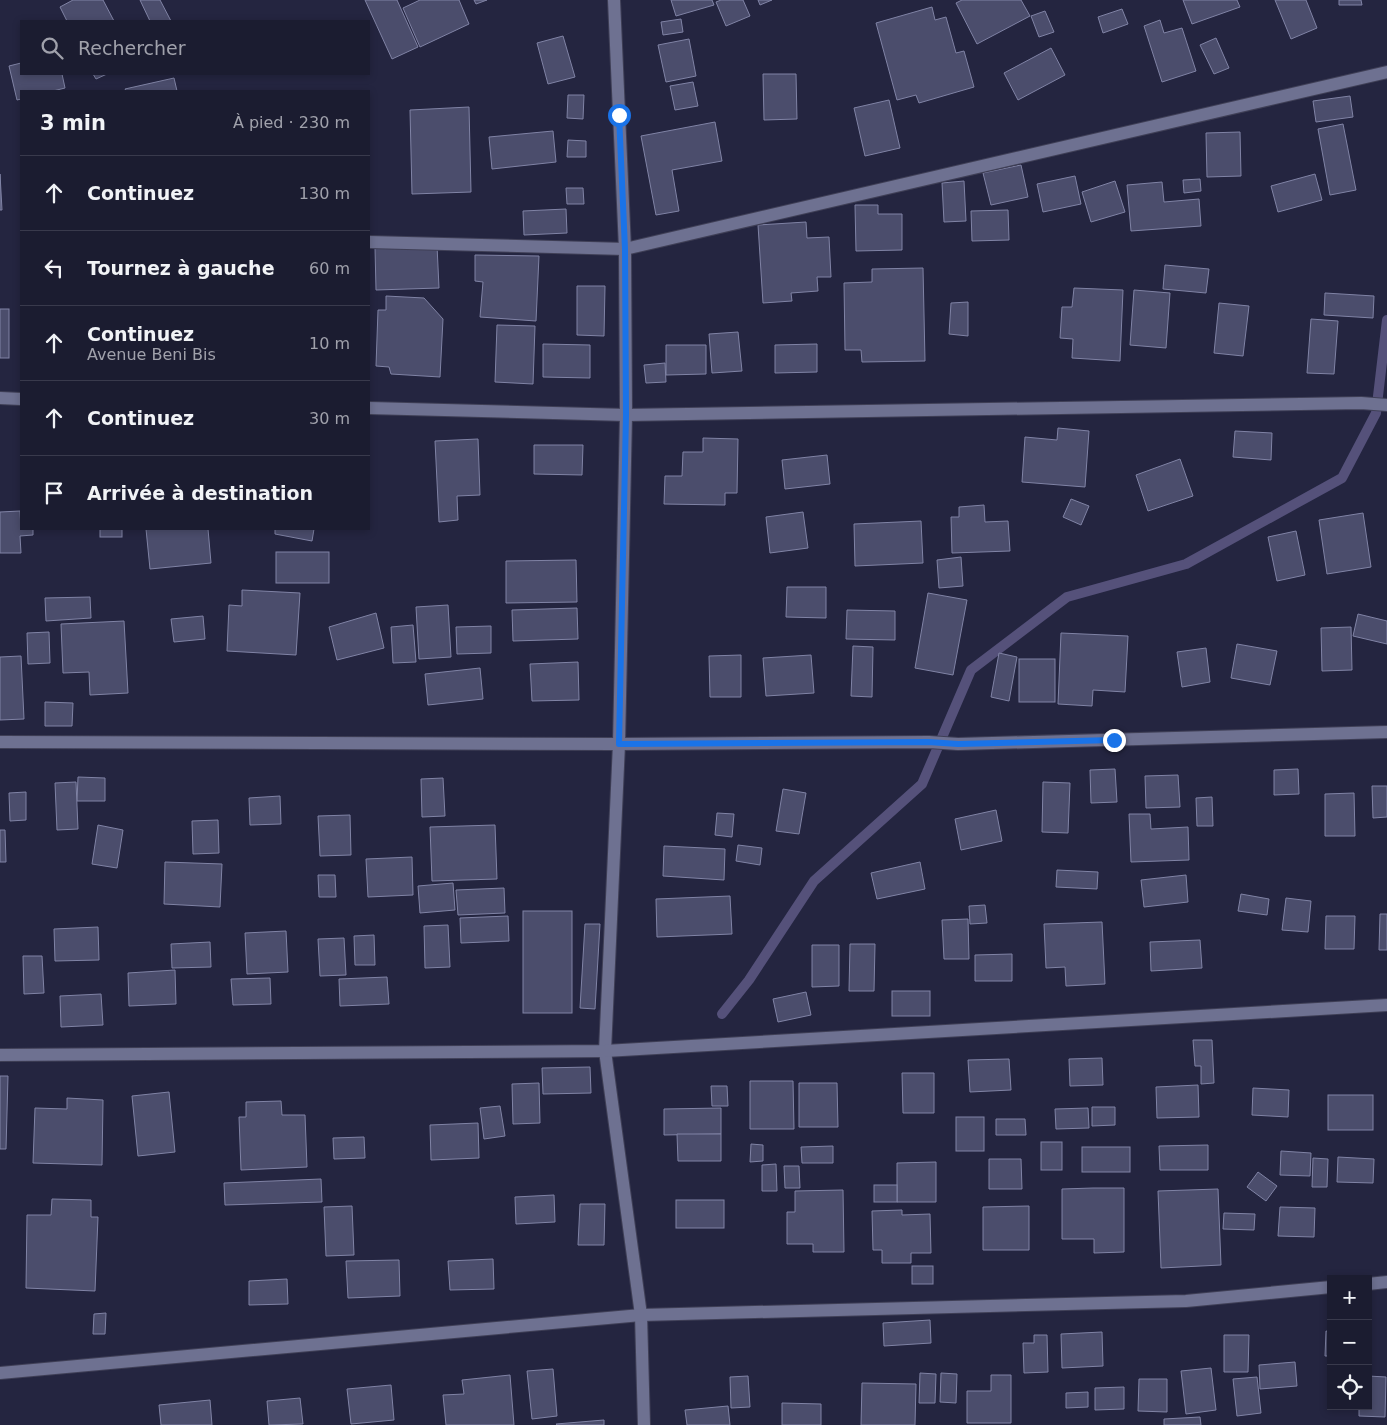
<!DOCTYPE html>
<html lang="fr">
<head>
<meta charset="utf-8">
<style>
  :root { --surface:#1b1c30; --page:#28293c; --text:#f1f3f6; --muted:#a0a1ab; --line:#393a4c }
  body { margin:0; font-family:"DejaVu Sans",sans-serif; background:var(--page); color:var(--text) }
  .controls { position:absolute; right:15px; bottom:15px; display:grid; overflow:hidden; border-radius:0px; box-shadow:0 2px 8px #0003 }
  .controls button { width:45px; height:45px; display:grid; place-items:center; padding:0; border:0; border-bottom:1px solid var(--line); background:var(--surface); color:var(--text); font:25px sans-serif }
  .stop { position:absolute; width:15px; height:15px; margin:-11px; border:4px solid #1a73e8; border-radius:50%; background:#fff }
  .stop.end { background:#1a73e8; border-color:#fff; box-shadow:0 1px 5px #0008 }
  .list { margin:0; padding:0; list-style:none }
  h2 { display:flex; justify-content:space-between; align-items:center; height:65px; margin:0; padding:0 20px; font-size:21px }
  h2 small { font-size:16px; font-weight:400; color:var(--muted) }
  .list li { display:grid; grid-template-columns:32px 1fr auto; gap:15px; align-items:center; box-sizing:border-box; height:75px; padding:0 20px; border-top:1px solid var(--line) }
  .list b { display:block; font-size:19px; white-space:nowrap }
  .list p { margin:0; font-size:16px; white-space:nowrap; color:var(--muted) }
  .list em { font-size:16px; font-style:normal; color:var(--muted) }
  .icon { flex:none; width:28px; height:28px; fill:none; stroke:currentColor; stroke-width:2; stroke-linecap:round; stroke-linejoin:round }
  .map { position:relative; flex:none; width:1387px; height:1425px; overflow:hidden }
  .search { position:absolute; background:var(--surface); box-shadow:0 2px 8px #0003; left:20px; top:20px; width:350px; height:55px; display:flex; align-items:center; gap:12px; box-sizing:border-box; padding:0 18px; border-radius:0px; color:var(--muted); font-size:19px }
  .panel { position:absolute; background:var(--surface); box-shadow:0 2px 8px #0003; left:20px; top:90px; width:350px; height:440px; border-radius:0px }
  .map>svg:first-child { display:block }
  .lines { fill:none; stroke-linecap:round; stroke-linejoin:round }
  .stream { stroke:#55517a; stroke-width:10 }
  .building { fill:#4b4d6c; stroke:#8083a5 }
  .minor-casing { stroke:#3f3f56; stroke-width:14 }
  .minor { stroke:#6e7191; stroke-width:12 }
  .route { stroke:#1a73e8; stroke-width:6 }
</style>
</head>
<body>
<div class="map">
<svg width="1387" height="1425" viewBox="0 0 1387 1425">
  <rect width="100%" height="100%" fill="#242540"/>
  <g class="lines">
    <path class="stream" d="M722,1014L749,980L814,881L922,784L971,670L1067,597L1186,564L1342,478L1376,413L1387,320"/>
  </g>
  <g class="building">
    <path d="M73,0H103L114,21H67L60,7Z"/>
    <path d="M140,0H160L171,21H150Z"/>
    <path d="M365,0H397L418,47L392,59Z"/>
    <path d="M420,0H459L469,24L420,47L403,8Z"/>
    <path d="M474,0H487L476,4Z"/>
    <path d="M671,0H712L714,5L676,16Z"/>
    <path d="M721,0H743L750,16L726,26L716,2Z"/>
    <path d="M758,0H772L760,5Z"/>
    <path d="M962,0H1021L1030,16L977,44L956,3Z"/>
    <path d="M1183,0H1237L1240,7L1192,24Z"/>
    <path d="M1275,0H1306L1317,28L1291,39Z"/>
    <path d="M1339,0H1361L1362,5H1339Z"/>
    <path d="M932,7L935,20L946,17L956,53L964,51L974,87L919,103L916,95L897,100L876,23Z"/>
    <path d="M1122,9L1128,24L1103,33L1098,17Z"/>
    <path d="M1045,11L1054,32L1039,37L1031,16Z"/>
    <path d="M681,19L683,32L663,35L661,22Z"/>
    <path d="M1160,20L1164,33L1182,28L1196,71L1162,82L1144,26Z"/>
    <path d="M563,36L575,77L548,84L537,43Z"/>
    <path d="M1216,38L1229,68L1214,74L1200,45Z"/>
    <path d="M689,39L696,76L666,82L658,45Z"/>
    <path d="M1051,48L1065,75L1018,100L1004,73Z"/>
    <path d="M21,63V74H62L65,88L53,91H21V99L17,100L9,66Z"/>
    <path d="M93,74H107L96,79Z"/>
    <path d="M763,74H796L797,119L764,120Z"/>
    <path d="M174,78L177,91H126L125,89Z"/>
    <path d="M693,82L698,106L675,110L670,86Z"/>
    <path d="M568,95H584L583,119L567,118Z"/>
    <path d="M1350,96L1353,117L1316,122L1313,101Z"/>
    <path d="M889,100L900,148L865,156L854,108Z"/>
    <path d="M469,107L471,192L412,194L410,110Z"/>
    <path d="M715,122L722,161L672,170L679,211L656,215L641,136Z"/>
    <path d="M1343,124L1356,190L1330,195L1318,129Z"/>
    <path d="M553,131L556,162L492,169L489,137Z"/>
    <path d="M1240,132L1241,176L1207,177L1206,133Z"/>
    <path d="M568,140L586,141V157H567Z"/>
    <path d="M1021,165L1028,197L991,205L983,173Z"/>
    <path d="M0,174L2,210H0Z"/>
    <path d="M1315,174L1322,200L1278,212L1271,186Z"/>
    <path d="M1075,176L1081,204L1043,212L1037,184Z"/>
    <path d="M1200,179L1201,191L1184,193L1183,180Z"/>
    <path d="M964,181L966,221L944,222L942,183Z"/>
    <path d="M1115,181L1125,212L1091,222L1082,192Z"/>
    <path d="M1162,182L1164,202L1199,199L1201,226L1131,231L1127,185Z"/>
    <path d="M566,188H583L584,204H567Z"/>
    <path d="M855,205H878V214H902V250L856,251Z"/>
    <path d="M566,209L567,233L524,235L523,211Z"/>
    <path d="M1008,210L1009,240L972,241L971,211Z"/>
    <path d="M806,222L807,238L829,237L831,277H817L818,291L791,293L792,301L763,303L758,225Z"/>
    <path d="M437,245L439,288L376,290L375,247Z"/>
    <path d="M475,255L539,256L536,321L480,317L483,282L475,281Z"/>
    <path d="M1165,265L1209,269L1206,293L1163,289Z"/>
    <path d="M923,268L925,361L862,362L861,350H845L844,283L872,282V269Z"/>
    <path d="M577,286H605L604,336L577,335Z"/>
    <path d="M1074,288L1123,290L1120,361L1072,358L1073,339L1060,338L1062,307H1072Z"/>
    <path d="M1134,290L1170,293L1166,348L1130,345Z"/>
    <path d="M1325,293L1374,296L1373,318L1324,315Z"/>
    <path d="M386,296L424,298L443,319L440,377L391,374L389,367L376,366L378,310H386Z"/>
    <path d="M968,302V336L949,334L951,303Z"/>
    <path d="M1219,303L1249,306L1243,356L1214,353Z"/>
    <rect x="0" y="309" width="9" height="49"/>
    <path d="M1311,319L1338,321L1334,374L1307,373Z"/>
    <path d="M497,325L535,326L533,384L495,382Z"/>
    <path d="M738,332L742,371L712,373L709,334Z"/>
    <path d="M543,344L590,345V378L543,377Z"/>
    <path d="M817,344V372L775,373V345Z"/>
    <path d="M666,345H706V374L666,375Z"/>
    <path d="M665,363L666,382L646,383L644,365Z"/>
    <path d="M1058,428L1089,431L1085,487L1022,482L1025,437L1057,440Z"/>
    <path d="M1235,431L1272,433L1271,460L1233,457Z"/>
    <path d="M703,438L738,439L737,493H725V505L664,504L665,476H682L683,452H703Z"/>
    <path d="M478,439L480,495L457,496L458,520L439,522L435,441Z"/>
    <path d="M534,445H583L582,475L534,474Z"/>
    <path d="M827,455L830,484L785,489L782,460Z"/>
    <path d="M1180,459L1193,496L1148,511L1136,475Z"/>
    <path d="M1071,499L1089,506L1081,525L1063,517Z"/>
    <path d="M984,505L985,522L1008,521L1010,551L952,553L951,517H959V507Z"/>
    <path d="M20,511L21,529H33V535L20,536L21,553H0V512Z"/>
    <path d="M803,512L808,548L770,553L766,517Z"/>
    <path d="M1363,513L1371,567L1327,574L1319,520Z"/>
    <path d="M921,521L923,563L855,566L854,524Z"/>
    <rect x="100" y="529" width="22" height="8"/>
    <path d="M146,529H208L211,563L150,569Z"/>
    <path d="M275,529H314L312,541L275,534Z"/>
    <path d="M1296,531L1305,575L1277,581L1268,537Z"/>
    <rect x="276" y="552" width="53" height="31"/>
    <path d="M961,557L963,586L939,588L937,560Z"/>
    <path d="M576,560L577,602L506,603V561Z"/>
    <path d="M787,587H826V618L786,617Z"/>
    <path d="M242,590L300,593L296,655L227,651L229,605L242,606Z"/>
    <path d="M928,593L967,600L953,675L915,668Z"/>
    <path d="M90,597L91,618L46,621L45,598Z"/>
    <path d="M448,605L451,657L419,659L416,607Z"/>
    <path d="M577,608L578,639L513,641L512,610Z"/>
    <path d="M847,610L895,611V640L846,639Z"/>
    <path d="M376,613L384,648L337,660L329,627Z"/>
    <path d="M1358,614L1387,621V644L1353,636Z"/>
    <path d="M203,616L205,639L174,642L171,619Z"/>
    <path d="M124,621L128,693L90,695L89,672L63,673L61,624Z"/>
    <path d="M413,625L416,662L393,663L391,627Z"/>
    <path d="M491,626V653L457,654L456,627Z"/>
    <path d="M1351,627L1352,670L1322,671L1321,628Z"/>
    <path d="M49,632L50,663L28,664L27,633Z"/>
    <path d="M1061,633L1128,636L1125,692L1093,690L1092,706L1058,704Z"/>
    <path d="M1237,644L1277,651L1270,685L1231,678Z"/>
    <path d="M853,646L873,647L872,697L851,696Z"/>
    <path d="M1206,648L1210,682L1182,687L1177,652Z"/>
    <path d="M999,653L1017,657L1009,701L991,697Z"/>
    <path d="M741,655V697H710L709,656Z"/>
    <path d="M811,655L814,693L766,696L763,658Z"/>
    <path d="M21,656L24,719L0,720V657Z"/>
    <rect x="1019" y="659" width="36" height="43"/>
    <path d="M578,662L579,700L532,701L530,664Z"/>
    <path d="M480,668L483,699L428,705L425,674Z"/>
    <path d="M45,702L73,703L72,726H45Z"/>
    <path d="M1115,769L1117,802L1091,803L1090,770Z"/>
    <path d="M1298,769L1299,794L1274,795V770Z"/>
    <path d="M1178,775L1180,807L1146,808L1145,776Z"/>
    <path d="M78,777L105,778V801H77Z"/>
    <path d="M443,778L445,816L422,817L421,779Z"/>
    <path d="M76,782L78,829L57,830L55,783Z"/>
    <path d="M1043,782L1070,783L1068,833L1042,832Z"/>
    <path d="M1372,786H1387V817L1373,818Z"/>
    <path d="M783,789L806,793L799,834L776,831Z"/>
    <path d="M26,792V820L10,821L9,793Z"/>
    <path d="M1354,793L1355,836H1325V794Z"/>
    <path d="M280,796L281,824L250,825L249,798Z"/>
    <path d="M1212,797L1213,826H1197L1196,798Z"/>
    <path d="M996,810L1002,841L961,850L955,819Z"/>
    <path d="M717,813L734,814L732,837L715,835Z"/>
    <path d="M1129,814H1150L1151,829L1188,827L1189,860L1131,862Z"/>
    <path d="M350,815L351,855L320,856L318,816Z"/>
    <path d="M218,820L219,853L193,854L192,821Z"/>
    <path d="M98,825L123,830L117,868L92,864Z"/>
    <path d="M495,825L497,879L432,881L430,827Z"/>
    <path d="M0,830H5L6,862H0Z"/>
    <path d="M738,845L762,848L760,865L736,861Z"/>
    <path d="M664,846L725,849L724,880L663,876Z"/>
    <path d="M412,857L413,895L368,897L366,859Z"/>
    <path d="M165,862L222,864L220,907L164,904Z"/>
    <path d="M920,862L925,889L877,899L871,873Z"/>
    <path d="M1057,870L1098,872L1097,889L1056,887Z"/>
    <path d="M318,875H335L336,897H319Z"/>
    <path d="M1186,875L1188,902L1144,907L1141,880Z"/>
    <path d="M453,883L455,910L420,913L418,886Z"/>
    <path d="M504,888L505,913L458,915L456,890Z"/>
    <path d="M1241,894L1269,899L1267,915L1238,911Z"/>
    <path d="M730,896L732,934L657,937L656,899Z"/>
    <path d="M1286,898L1311,901L1308,932L1282,930Z"/>
    <path d="M985,905L987,923L970,924L969,906Z"/>
    <rect x="523" y="911" width="49" height="102"/>
    <path d="M1380,914H1387V950H1379Z"/>
    <path d="M508,916L509,941L461,943L460,918Z"/>
    <path d="M1326,916H1355L1354,949H1325Z"/>
    <path d="M968,919L969,959H944L942,920Z"/>
    <path d="M1102,922L1105,984L1066,986L1065,967L1046,968L1044,924Z"/>
    <path d="M585,924H600L595,1009L580,1008Z"/>
    <path d="M448,925L450,967L425,968L424,926Z"/>
    <path d="M98,927L99,960L55,961L54,929Z"/>
    <path d="M286,931L288,972L247,974L245,933Z"/>
    <path d="M374,935L375,965H355L354,936Z"/>
    <path d="M344,938L346,975L320,976L318,939Z"/>
    <path d="M1200,940L1202,968L1151,971L1150,942Z"/>
    <path d="M210,942L211,967L172,968L171,944Z"/>
    <path d="M850,944H875L874,991H849Z"/>
    <path d="M812,945H839V986L812,987Z"/>
    <path d="M1012,954V981H975V955Z"/>
    <path d="M23,956H42L44,993L24,994Z"/>
    <path d="M175,970L176,1004L129,1006L128,973Z"/>
    <path d="M387,977L389,1004L340,1006L339,979Z"/>
    <path d="M270,978L271,1004L233,1005L231,979Z"/>
    <rect x="892" y="991" width="38" height="25"/>
    <path d="M806,992L811,1015L778,1022L773,999Z"/>
    <path d="M101,994L103,1025L61,1027L60,996Z"/>
    <path d="M1193,1040H1212L1214,1083L1201,1084V1066H1195Z"/>
    <path d="M1102,1058L1103,1085L1070,1086L1069,1059Z"/>
    <path d="M1009,1059L1011,1090L970,1092L968,1060Z"/>
    <path d="M590,1067L591,1093L543,1094L542,1068Z"/>
    <path d="M902,1073H934V1113H903Z"/>
    <path d="M0,1076H8L6,1149H0Z"/>
    <path d="M750,1081H793L794,1129H750Z"/>
    <path d="M539,1083L540,1123L513,1124L512,1084Z"/>
    <path d="M799,1083H837L838,1127H799Z"/>
    <path d="M1198,1085L1199,1117L1157,1118L1156,1087Z"/>
    <path d="M711,1086H727L728,1106H712Z"/>
    <path d="M1253,1088L1289,1090L1288,1117L1252,1115Z"/>
    <path d="M169,1092L175,1152L138,1156L132,1096Z"/>
    <rect x="1328" y="1095" width="45" height="35"/>
    <path d="M67,1098L103,1100L102,1165L33,1163L35,1108L67,1109Z"/>
    <path d="M281,1101L282,1115H305L307,1167L241,1170L239,1117H246V1102Z"/>
    <path d="M500,1106L505,1136L484,1139L480,1108Z"/>
    <path d="M1092,1107H1115V1125L1092,1126Z"/>
    <path d="M721,1108V1134L664,1135V1109Z"/>
    <path d="M1088,1108L1089,1128L1056,1129L1055,1109Z"/>
    <rect x="956" y="1117" width="28" height="34"/>
    <path d="M996,1119H1025L1026,1135H996Z"/>
    <path d="M478,1123L479,1158L431,1160L430,1125Z"/>
    <path d="M677,1134H721V1161H678Z"/>
    <path d="M364,1137L365,1158L334,1159L333,1138Z"/>
    <rect x="1041" y="1142" width="21" height="28"/>
    <path d="M751,1144L763,1145V1161L750,1162Z"/>
    <path d="M1208,1145V1170H1160L1159,1146Z"/>
    <path d="M833,1146V1163H802L801,1147Z"/>
    <rect x="1082" y="1147" width="48" height="25"/>
    <path d="M1281,1151L1311,1153L1310,1176L1280,1175Z"/>
    <path d="M1338,1157L1374,1159L1373,1183L1337,1182Z"/>
    <path d="M1313,1158L1328,1159L1327,1187H1312Z"/>
    <path d="M989,1159H1021L1022,1189H989Z"/>
    <path d="M936,1162V1202H897V1163Z"/>
    <path d="M776,1164L777,1191H762V1165Z"/>
    <path d="M784,1166H799L800,1188H785Z"/>
    <path d="M1258,1172L1277,1186L1266,1201L1247,1187Z"/>
    <path d="M321,1179L322,1202L225,1205L224,1183Z"/>
    <rect x="874" y="1185" width="23" height="17"/>
    <path d="M1093,1188H1124V1252L1094,1253V1239H1062V1189Z"/>
    <path d="M1218,1189L1221,1265L1161,1268L1158,1191Z"/>
    <path d="M843,1190L844,1252H813V1244H787V1212H795V1191Z"/>
    <path d="M554,1195L555,1222L516,1224L515,1197Z"/>
    <path d="M52,1199L91,1200V1217H98L95,1291L26,1288L27,1215H51Z"/>
    <rect x="676" y="1200" width="48" height="28"/>
    <path d="M580,1204H605L604,1245H578Z"/>
    <path d="M352,1206L354,1255L326,1256L324,1207Z"/>
    <path d="M1029,1206V1250H983V1207Z"/>
    <path d="M1280,1207L1315,1208L1314,1237L1278,1236Z"/>
    <path d="M902,1210V1215L930,1214L931,1253H911V1263H882V1250H873L872,1211Z"/>
    <path d="M1224,1213L1255,1214L1254,1230L1223,1229Z"/>
    <path d="M493,1259L494,1289L450,1290L448,1261Z"/>
    <path d="M399,1260L400,1296L348,1298L346,1261Z"/>
    <rect x="912" y="1266" width="21" height="18"/>
    <path d="M287,1279L288,1304L249,1305V1281Z"/>
    <path d="M106,1313L105,1334H93L94,1314Z"/>
    <path d="M930,1320L931,1343L884,1346L883,1323Z"/>
    <path d="M1326,1331L1331,1332V1356H1325Z"/>
    <path d="M1102,1332L1103,1366L1062,1368L1061,1334Z"/>
    <path d="M1034,1335H1047L1048,1372L1024,1373L1023,1343H1034Z"/>
    <path d="M1224,1335H1249L1248,1372H1224Z"/>
    <path d="M1295,1362L1297,1386L1260,1389L1259,1365Z"/>
    <path d="M1211,1368L1216,1410L1186,1414L1181,1371Z"/>
    <path d="M553,1369L557,1416L532,1419L527,1371Z"/>
    <path d="M920,1373L936,1374L935,1403H919Z"/>
    <path d="M941,1373L957,1374L956,1403L940,1402Z"/>
    <path d="M510,1375L514,1425H446L443,1395L464,1394L462,1380Z"/>
    <path d="M991,1375H1011V1423H967V1391H991Z"/>
    <path d="M748,1376L750,1407L731,1408L730,1377Z"/>
    <path d="M1368,1376L1386,1377L1385,1417L1359,1416V1406H1368Z"/>
    <path d="M1257,1377L1261,1413L1237,1416L1233,1379Z"/>
    <path d="M1139,1379H1167V1412L1138,1411Z"/>
    <path d="M862,1383L916,1384L915,1425H861Z"/>
    <path d="M391,1385L394,1420L351,1424L347,1389Z"/>
    <path d="M1124,1387V1409L1095,1410V1388Z"/>
    <path d="M1088,1392V1407L1066,1408V1393Z"/>
    <path d="M300,1398L303,1424L269,1425L267,1401Z"/>
    <path d="M210,1400L212,1425H161L159,1405Z"/>
    <path d="M782,1403L821,1404V1425H782Z"/>
    <path d="M728,1406L730,1425H687L685,1410Z"/>
    <path d="M1200,1417L1201,1425H1164V1419Z"/>
    <path d="M604,1420V1425H557L556,1424Z"/>
  </g>
  <g class="lines">
    <g class="minor-casing">
      <g id="minor">
        <path d="M614,0L625,249L626,415L619,744L605,1051L641,1315L644,1425"/>
        <path d="M369,242L625,249L1387,72"/>
        <path d="M0,398L21,399"/>
        <path d="M369,408L626,415L1361,403L1387,405"/>
        <path d="M0,742L619,744L929,742L958,744L1387,732"/>
        <path d="M0,1055L605,1051L1387,1005"/>
        <path d="M1368,1284L1387,1282"/>
        <path d="M0,1373L641,1315L1186,1301L1331,1287"/>
      </g>
    </g>
    <use href="#minor" class="minor"/>
  </g>
  <g class="lines">
    <path class="route" d="M619,115L625,249L626,415L619,744L928,742L958,744L1114,740"/>
  </g>
</svg>
<div class="controls">
<button>+</button>
<button>−</button>
<button><svg class="icon" aria-label="locate" viewBox="0 0 24 24"><circle cx="12" cy="12" r="6"/><path d="M12 2v4M12 18v4M2 12h4M18 12h4"/></svg></button>
</div>
<div class="stop" style="left:619px;top:115px"></div>
<div class="stop end" style="left:1114px;top:740px"></div>
<div class="search"><svg class="icon" aria-label="search" viewBox="0 0 24 24"><circle cx="10" cy="10" r="6"/><path d="M15 15l6 6"/></svg>Rechercher</div>
<section class="panel">
<h2>3 min<small>À pied · 230 m</small></h2>
<ul class="list">
<li><svg class="icon" aria-label="ahead" viewBox="0 0 24 24"><path d="M12 20V5M6 11l6-6 6 6"/></svg><div><b>Continuez</b></div><em>130 m</em></li>
<li><svg class="icon" aria-label="left" viewBox="0 0 24 24"><path d="M17 20v-9H6M10 6l-5 5 5 5"/></svg><div><b>Tournez à gauche</b></div><em>60 m</em></li>
<li><svg class="icon" aria-label="ahead" viewBox="0 0 24 24"><path d="M12 20V5M6 11l6-6 6 6"/></svg><div><b>Continuez</b><p>Avenue Beni Bis</p></div><em>10 m</em></li>
<li><svg class="icon" aria-label="ahead" viewBox="0 0 24 24"><path d="M12 20V5M6 11l6-6 6 6"/></svg><div><b>Continuez</b></div><em>30 m</em></li>
<li><svg class="icon" aria-label="arrive" viewBox="0 0 24 24"><path d="M6 21V4h12l-3 4 3 4H6"/></svg><div><b>Arrivée à destination</b></div></li>
</ul>
</section>
</div>
</body>
</html>
